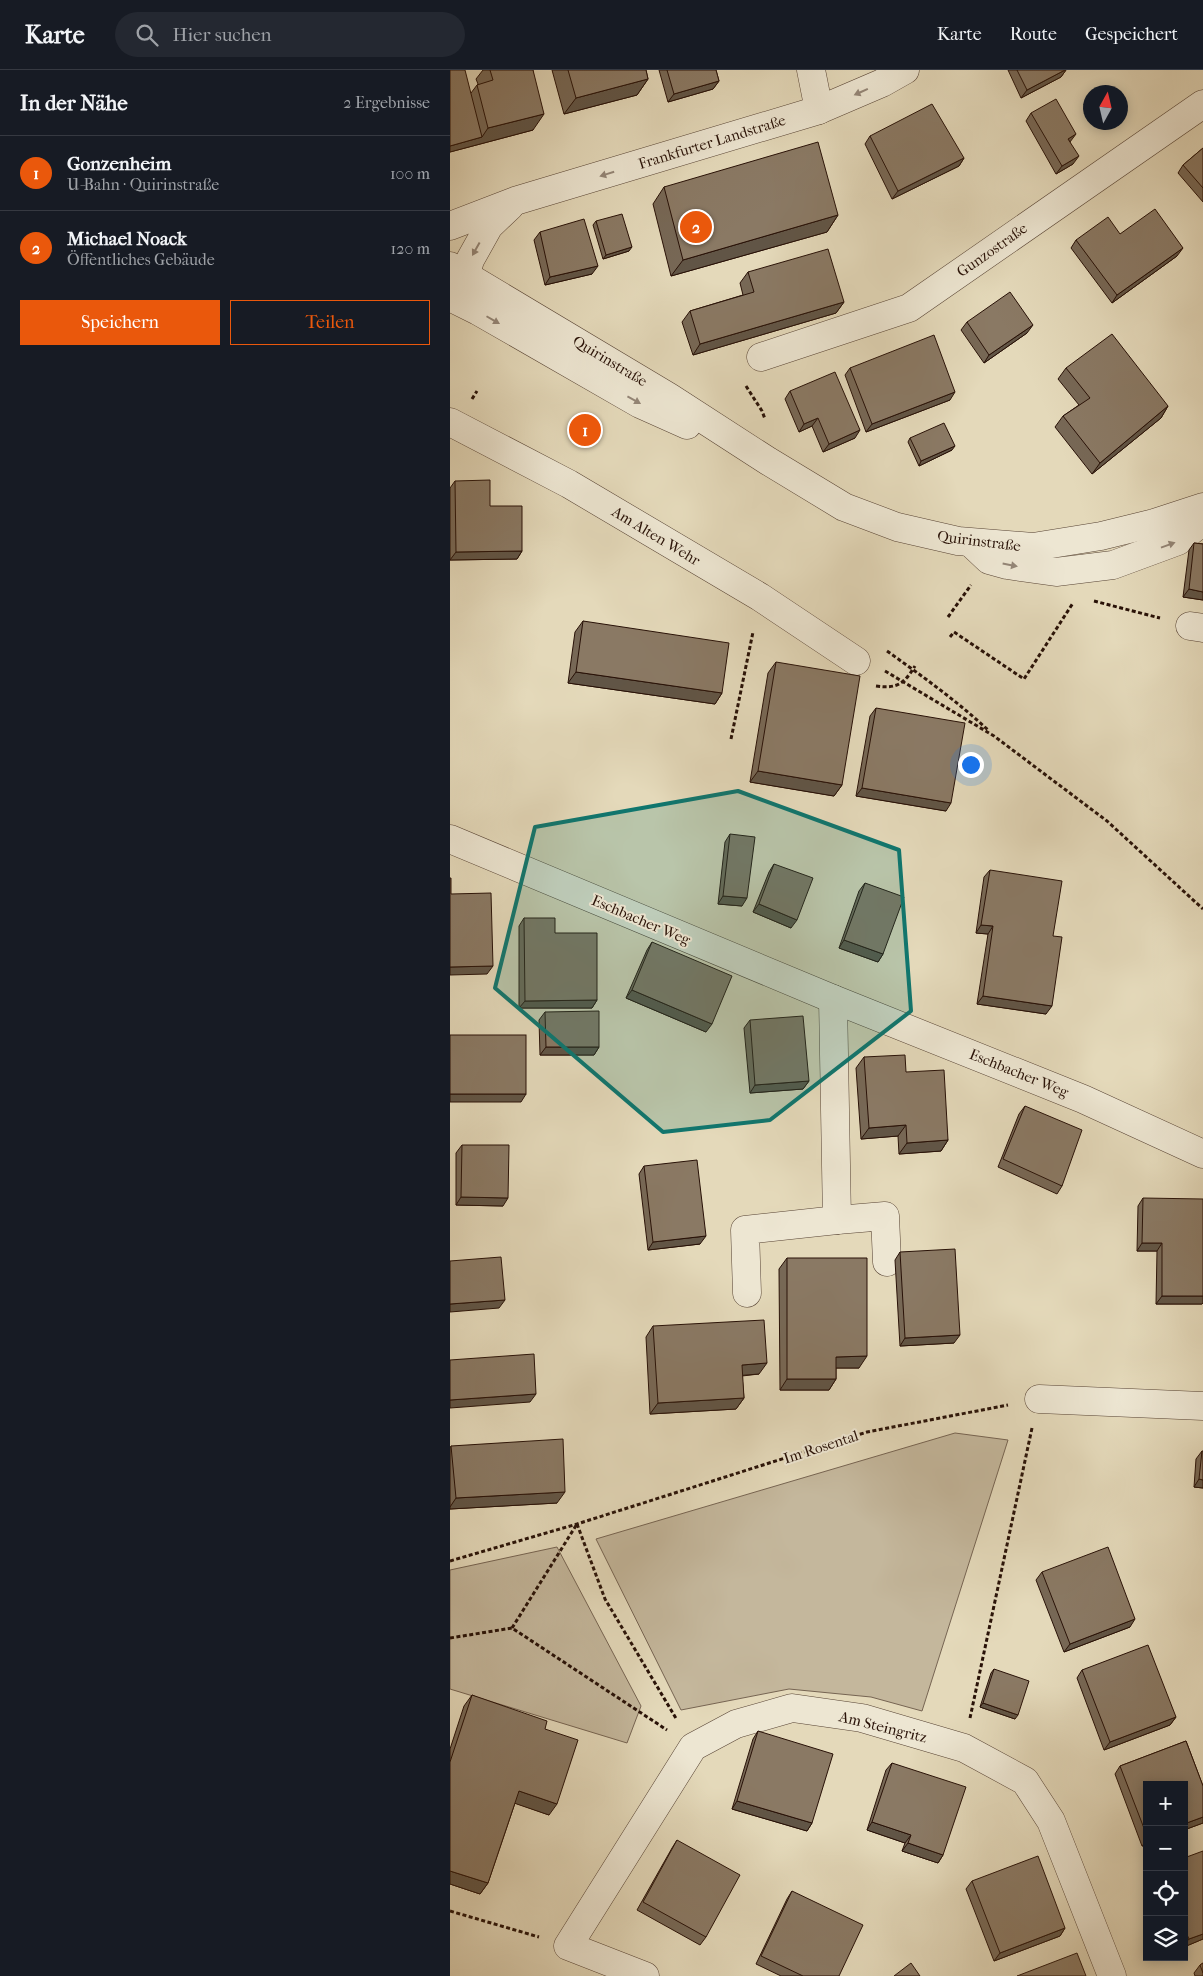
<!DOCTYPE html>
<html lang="de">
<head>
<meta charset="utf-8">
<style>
  :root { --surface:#171b24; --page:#242831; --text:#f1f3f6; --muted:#9ea1a6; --line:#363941; --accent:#ea580c }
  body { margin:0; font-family:"IM FELL French Canon",serif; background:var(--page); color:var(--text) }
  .controls { position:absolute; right:15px; bottom:15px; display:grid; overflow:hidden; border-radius:0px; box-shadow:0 2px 12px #0003 }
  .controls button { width:45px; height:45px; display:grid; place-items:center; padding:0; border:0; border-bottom:1px solid var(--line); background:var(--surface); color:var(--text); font:25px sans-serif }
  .compass { position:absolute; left:633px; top:15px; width:45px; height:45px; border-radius:50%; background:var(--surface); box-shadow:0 2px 12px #0003; rotate:8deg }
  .you { position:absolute; left:520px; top:694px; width:18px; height:18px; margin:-12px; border:4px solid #fff; border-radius:50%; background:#1a73e8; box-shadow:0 0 0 8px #1a73e833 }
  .badge { display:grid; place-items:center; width:32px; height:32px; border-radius:50%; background:var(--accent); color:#fff; font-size:16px; font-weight:700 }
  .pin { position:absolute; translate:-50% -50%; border:2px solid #fff; box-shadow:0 1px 5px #0006 }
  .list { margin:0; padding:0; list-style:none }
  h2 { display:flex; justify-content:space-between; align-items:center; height:65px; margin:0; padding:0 20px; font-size:21px }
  h2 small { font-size:16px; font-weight:400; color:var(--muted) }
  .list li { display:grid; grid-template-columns:32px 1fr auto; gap:15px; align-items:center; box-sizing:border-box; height:75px; padding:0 20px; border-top:1px solid var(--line) }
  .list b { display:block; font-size:19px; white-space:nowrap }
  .list p { margin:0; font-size:16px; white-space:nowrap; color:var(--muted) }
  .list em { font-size:16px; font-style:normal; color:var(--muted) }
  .actions { display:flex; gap:10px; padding:15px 20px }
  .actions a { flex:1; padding:11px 0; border:1px solid var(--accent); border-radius:0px; text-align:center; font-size:18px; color:var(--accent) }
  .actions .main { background:var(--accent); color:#fff }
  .icon { flex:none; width:28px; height:28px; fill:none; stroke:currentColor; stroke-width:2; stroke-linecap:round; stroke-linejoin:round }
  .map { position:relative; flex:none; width:753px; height:1906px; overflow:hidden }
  header { display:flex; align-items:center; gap:30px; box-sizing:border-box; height:70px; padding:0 25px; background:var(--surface); border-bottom:1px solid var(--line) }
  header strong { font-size:24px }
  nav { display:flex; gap:28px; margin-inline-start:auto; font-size:18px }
  .search { width:350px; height:45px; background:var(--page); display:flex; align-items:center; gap:12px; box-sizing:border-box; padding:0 18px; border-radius:28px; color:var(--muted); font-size:19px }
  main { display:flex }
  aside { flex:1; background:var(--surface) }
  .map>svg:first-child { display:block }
  .green { fill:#c4b79c; stroke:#766452 }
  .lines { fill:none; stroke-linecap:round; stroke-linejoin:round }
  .minor-casing { stroke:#574334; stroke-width:29 }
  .path { stroke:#281107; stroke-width:3; stroke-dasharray:4 2.5; stroke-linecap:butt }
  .minor { stroke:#ede6d2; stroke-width:28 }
  .wall { fill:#776856; stroke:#281107 }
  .shaded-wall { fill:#615546; stroke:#281107 }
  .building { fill:#8a7964; stroke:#281107 }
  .oneway { fill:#948677 }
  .marked { fill:#0f766e; fill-opacity:0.2; stroke:#0f766e; stroke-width:4; stroke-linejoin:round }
  .labels { text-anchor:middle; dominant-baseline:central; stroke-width:4; stroke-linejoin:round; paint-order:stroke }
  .street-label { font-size:15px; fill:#281107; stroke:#ede6d2 }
</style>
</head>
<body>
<header>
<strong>Karte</strong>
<div class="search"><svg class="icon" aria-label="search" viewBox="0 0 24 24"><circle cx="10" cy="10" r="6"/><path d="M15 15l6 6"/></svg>Hier suchen</div>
<nav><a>Karte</a><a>Route</a><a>Gespeichert</a></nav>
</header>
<main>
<aside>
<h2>In der Nähe<small>2 Ergebnisse</small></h2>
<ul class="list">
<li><span class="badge">1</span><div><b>Gonzenheim</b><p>U-Bahn · Quirinstraße</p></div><em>100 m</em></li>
<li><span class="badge">2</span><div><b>Michael Noack</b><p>Öffentliches Gebäude</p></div><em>120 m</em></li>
</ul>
<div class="actions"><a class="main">Speichern</a><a>Teilen</a></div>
</aside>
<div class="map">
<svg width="753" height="1906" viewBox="0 0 753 1906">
  <rect width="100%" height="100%" fill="#e4d9ba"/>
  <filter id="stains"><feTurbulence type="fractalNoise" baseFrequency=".004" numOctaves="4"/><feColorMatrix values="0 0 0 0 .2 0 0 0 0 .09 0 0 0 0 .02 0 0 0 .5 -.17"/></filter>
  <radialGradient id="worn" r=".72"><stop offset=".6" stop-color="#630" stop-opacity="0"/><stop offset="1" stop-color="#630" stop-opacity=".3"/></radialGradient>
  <g class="green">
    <path d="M505,1363L558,1370L472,1641L421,1627L339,1619L231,1640L146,1469Z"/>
    <path d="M107,1477L191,1636L177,1673L0,1619V1500Z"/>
  </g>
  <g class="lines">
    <g class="minor-casing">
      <g id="minor">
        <path d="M361,0L369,40"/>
        <path d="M0,156L65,131L369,40L432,13L455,0"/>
        <path d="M0,196L219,327L318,391L394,437L447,457L508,471L583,477L651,466L704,453L753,437"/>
        <path d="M11,222L20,190L39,156L60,136"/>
        <path d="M0,227L28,241L190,334L237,355"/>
        <path d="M311,287L459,238L753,34"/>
        <path d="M0,352L119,414L310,527L406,591"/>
        <path d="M522,474L539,490L557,495L606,502L663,495L728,471L753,451"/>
        <path d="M740,556L753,558"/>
        <path d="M0,769L383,929L633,1029L753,1084"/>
        <path d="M387,1150L435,1146L437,1192"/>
        <path d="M297,1223L295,1160L387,1150L383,929"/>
        <path d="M589,1329L753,1336"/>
        <path d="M195,1906L118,1876L243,1677L286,1654L342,1638L412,1648L514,1678L575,1711L601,1751L662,1906"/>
      </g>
    </g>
    <g class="path">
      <path d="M296,316L312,341L315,349"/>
      <path d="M22,329L27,321"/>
      <path d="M644,531L710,548"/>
      <path d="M498,547L521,515"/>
      <path d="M500,567L504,562L574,609L623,533"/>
      <path d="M437,581C472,606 507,631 538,660"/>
      <path d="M435,601L544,666L657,751L753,839"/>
      <path d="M426,616C447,619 454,614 465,596"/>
      <path d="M281,669L303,562"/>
      <path d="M127,1454L155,1529L227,1650"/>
      <path d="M0,1491L127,1454L417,1362L558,1335"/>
      <path d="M62,1558L127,1454"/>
      <path d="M0,1568L62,1558L217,1660"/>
      <path d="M520,1648L582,1358"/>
      <path d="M0,1841L89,1867"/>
    </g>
    <use href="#minor" class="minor"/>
  </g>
  <g class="wall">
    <path d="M0,0L21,23L27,15L28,14L26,9L33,0H83V60L0,82Z"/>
    <path d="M102,0H196L198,9L187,25L114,44Z"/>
    <path d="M209,0H266L269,11L263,19L218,32Z"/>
    <path d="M558,0H616L611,7L571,28Z"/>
    <path d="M581,43L620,72L623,94L606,104L576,51Z"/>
    <path d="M420,66L514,88L509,96L442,129L415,74Z"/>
    <path d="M753,78V132L728,103L733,95Z"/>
    <path d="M214,117L388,145L377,162L221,206L203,134Z"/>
    <path d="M146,151L179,181L153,189L143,155Z"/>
    <path d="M90,162L142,204L95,215L84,170Z"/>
    <path d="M626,170L727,186L662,233L621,178Z"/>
    <path d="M298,202L394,232L386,243L243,285L232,252L240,241L293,225L290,213Z"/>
    <path d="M517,252L577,263L534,293L511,260Z"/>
    <path d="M400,298L500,330L416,362L395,305Z"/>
    <path d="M616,298L718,336L711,348L642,404L605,357L613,346L629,335L608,309Z"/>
    <path d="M340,321L405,368L373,382L362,356L349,362L335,329Z"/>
    <path d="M460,368L502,380L469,396L458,372Z"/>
    <path d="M5,411L40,436L72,481L67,489L0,490V418Z"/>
    <path d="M744,473L753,474V530L733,527L739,480Z"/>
    <path d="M133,551L272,623L265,634L118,613L125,562Z"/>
    <path d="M326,592L392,715L384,726L300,712L318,603Z"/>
    <path d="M426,638L496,741L406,726L420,646Z"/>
    <path d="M280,764L292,836L268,834L275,772Z"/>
    <path d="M324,794L341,858L303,842L319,802Z"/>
    <path d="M540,800L603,866L596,944L527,934L538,864L526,863L534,807Z"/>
    <path d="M415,813L433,884L428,892L389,878L409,821Z"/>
    <path d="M74,848L105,863L147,930L142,938H69V856Z"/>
    <path d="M202,872L256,962L176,928L197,880Z"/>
    <path d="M95,942L149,977L144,985H90L89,950Z"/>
    <path d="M300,950L359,1011L353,1019L300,1023L294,958Z"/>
    <path d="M414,987L456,1002L498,1070L491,1081L449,1084L448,1066L411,1069L406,998Z"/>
    <path d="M575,1036L612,1116L607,1124L548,1097L569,1044Z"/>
    <path d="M12,1075L53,1136L6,1135V1083Z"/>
    <path d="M194,1096L250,1174L198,1180L189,1104Z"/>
    <path d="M693,1128L752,1234H706L707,1181H687L688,1136Z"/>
    <path d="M450,1182L504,1273L450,1276L445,1190Z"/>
    <path d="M337,1188L409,1298H386V1309L379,1320H330L329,1199Z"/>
    <path d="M203,1256L309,1304L292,1306L294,1328L286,1339L200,1344L196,1267Z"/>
    <path d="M1,1376L107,1433L0,1439V1378Z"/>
    <path d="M752,1381L753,1418L744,1417L746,1389Z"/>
    <path d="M592,1502L680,1557L614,1582L586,1510Z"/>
    <path d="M544,1599L565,1649L530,1637L541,1603Z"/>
    <path d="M632,1600L726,1647L720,1655L654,1680L627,1608Z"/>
    <path d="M22,1625L95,1659L99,1745L65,1733L38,1813L30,1824L0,1814V1679L14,1636Z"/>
    <path d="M308,1661L362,1753L357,1761L282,1739L303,1669Z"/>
    <path d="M736,1671L753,1716V1753L734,1760V1715H697V1775L692,1776L665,1704L670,1696Z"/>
    <path d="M442,1693L493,1785L488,1793L452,1781L455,1773L417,1760L436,1700Z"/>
    <path d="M227,1770L256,1867L250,1875L187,1840L222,1778Z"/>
    <path d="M734,1788L753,1869L734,1877Z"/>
    <path d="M522,1811L615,1858L610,1866L544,1891L516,1819Z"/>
    <path d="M342,1821L389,1906H331L306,1894L337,1829Z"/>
    <path d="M753,1893V1906H745L744,1903L750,1895Z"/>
  </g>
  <g class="shaded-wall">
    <path d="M615,0H616L611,7L571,28L577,20Z"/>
    <path d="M198,9L187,25L114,44L126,28Z"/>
    <path d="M269,11L263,19L218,32L224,24Z"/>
    <path d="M94,44L83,60L0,82V76L32,67L38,58Z"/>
    <path d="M626,64L620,72L618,69Z"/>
    <path d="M629,86L623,94L606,104L612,96Z"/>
    <path d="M514,88L509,96L442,129L448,121Z"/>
    <path d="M388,145L377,162L221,206L233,190Z"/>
    <path d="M182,177L179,181L153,189L156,185Z"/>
    <path d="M733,178L727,186L662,233L667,225Z"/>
    <path d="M148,196L142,204L95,215L100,207Z"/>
    <path d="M394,232L386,243L243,285L250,274Z"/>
    <path d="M583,255L577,263L534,293L539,285Z"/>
    <path d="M505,322L500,330L416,362L422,354Z"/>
    <path d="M718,336L711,348L642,404L650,393Z"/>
    <path d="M368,348L362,356L349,362L354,354Z"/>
    <path d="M410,360L405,368L373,382L379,374Z"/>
    <path d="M505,376L502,380L469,396L471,391Z"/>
    <path d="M72,481L67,489L0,490L6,482Z"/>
    <path d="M739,519L753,522V530L733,527Z"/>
    <path d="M126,602L272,623L265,634L118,613Z"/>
    <path d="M308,701L392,715L384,726L300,712Z"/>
    <path d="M412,718L501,733L496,741L406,726Z"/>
    <path d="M273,826L297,828L292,836L268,834Z"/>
    <path d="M309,834L347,850L341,858L303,842Z"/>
    <path d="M531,855L543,856L538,864L526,863Z"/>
    <path d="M394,870L433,884L428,892L389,878Z"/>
    <path d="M43,896L37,904L0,905V897Z"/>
    <path d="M182,920L262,954L256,962L176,928Z"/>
    <path d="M533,926L602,936L596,944L527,934Z"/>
    <path d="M147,930L142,938H69L75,931Z"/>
    <path d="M96,977H149L144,985H90Z"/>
    <path d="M359,1011L353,1019L300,1023L305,1015Z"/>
    <path d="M0,1024H76L71,1032H0Z"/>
    <path d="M456,1055L448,1066L411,1069L419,1058Z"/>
    <path d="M498,1070L491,1081L449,1084L457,1073Z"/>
    <path d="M11,1127L58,1128L53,1136L6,1135Z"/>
    <path d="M256,1166L250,1174L198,1180L203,1172Z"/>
    <path d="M692,1173H712L707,1181H687Z"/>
    <path d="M712,1226H753V1233L752,1234H706Z"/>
    <path d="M55,1230L49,1238L0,1242V1234Z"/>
    <path d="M510,1265L504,1273L450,1276L455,1268Z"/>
    <path d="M417,1286L409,1298H379L386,1287Z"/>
    <path d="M317,1293L309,1304L284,1306L292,1295Z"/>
    <path d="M337,1309H386L379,1320H330Z"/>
    <path d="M86,1324L80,1332L0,1338V1330Z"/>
    <path d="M294,1328L286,1339L200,1344L208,1333Z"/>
    <path d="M749,1409L753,1410V1418L744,1417Z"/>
    <path d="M115,1422L107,1433L0,1439V1437L6,1428Z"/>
    <path d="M685,1549L680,1557L614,1582L620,1574Z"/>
    <path d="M533,1633L568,1645L565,1649L530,1637Z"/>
    <path d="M726,1647L720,1655L654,1680L660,1672Z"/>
    <path d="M69,1721L107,1734L99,1745L61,1732Z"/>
    <path d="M287,1731L362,1753L357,1761L282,1739Z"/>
    <path d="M753,1747V1753L734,1760V1754Z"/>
    <path d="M422,1752L461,1765L455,1773L417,1760Z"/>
    <path d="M697,1770V1775L692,1776Z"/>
    <path d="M458,1773L493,1785L488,1793L452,1781Z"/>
    <path d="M0,1801L38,1813L30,1824L0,1814Z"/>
    <path d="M615,1858L610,1866L544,1891L550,1883Z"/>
    <path d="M753,1864V1869L734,1877V1875L739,1869Z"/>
  </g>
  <g class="building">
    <path d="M0,0H15L32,67L0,76Z"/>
    <path d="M40,0H83L94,44L38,58L27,15L43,10Z"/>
    <path d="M118,0H196L198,9L126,28Z"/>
    <path d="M217,0H266L269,11L224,24Z"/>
    <path d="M567,0H615L577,20Z"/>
    <path d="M606,29L626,64L618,69L629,86L612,96L581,43Z"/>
    <path d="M482,34L514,88L448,121L420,66Z"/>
    <path d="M368,72L388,145L233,190L214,117Z"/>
    <path d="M753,78V118L733,95Z"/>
    <path d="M705,139L733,178L667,225L626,170L658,147L670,164Z"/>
    <path d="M172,144L182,177L156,185L146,151Z"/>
    <path d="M134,149L148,196L100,207L90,162Z"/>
    <path d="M378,179L394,232L250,274L240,241L304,222L298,202Z"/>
    <path d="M560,222L583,255L539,285L517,252Z"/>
    <path d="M662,264L718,336L650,393L613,346L640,328L616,298Z"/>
    <path d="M484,265L505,322L422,354L400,298Z"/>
    <path d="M385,302L410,360L379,374L368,348L354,354L340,321Z"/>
    <path d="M494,353L505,376L471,391L460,368Z"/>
    <path d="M40,410V436H72V481L6,482L5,411Z"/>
    <path d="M744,473L753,474V522L739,519Z"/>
    <path d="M133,551L279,573L272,623L126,602Z"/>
    <path d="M326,592L410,606L392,715L308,701Z"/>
    <path d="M426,638L515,653L501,733L412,718Z"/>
    <path d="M280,764L305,767L297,828L273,826Z"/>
    <path d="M324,794L363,808L347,850L309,834Z"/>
    <path d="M540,800L612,811L603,866L612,867L602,936L533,926L543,856L531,855Z"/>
    <path d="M0,808H1V824L41,823L43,896L0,897Z"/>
    <path d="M415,813L454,827L433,884L394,870Z"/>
    <path d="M74,848H105V863H147V930L75,931Z"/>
    <path d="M202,872L282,906L262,954L182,920Z"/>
    <path d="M149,941V977H96L95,942Z"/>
    <path d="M353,946L359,1011L305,1015L300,950Z"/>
    <rect x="0" y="965" width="76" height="59"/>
    <path d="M455,985L456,1002L494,1000L498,1070L457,1073L456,1055L419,1058L414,987Z"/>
    <path d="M575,1036L632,1060L612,1116L553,1089Z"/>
    <path d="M12,1075H59L58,1128L11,1127Z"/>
    <path d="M247,1090L256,1166L203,1172L194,1096Z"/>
    <path d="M693,1128L753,1129V1226H712V1173H692Z"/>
    <path d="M505,1179L510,1265L455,1268L450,1182Z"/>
    <path d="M51,1187L55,1230L0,1234V1191Z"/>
    <path d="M337,1188H417V1286L386,1287V1309H337Z"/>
    <path d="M314,1250L317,1293L292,1295L294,1328L208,1333L203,1256Z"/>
    <path d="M84,1284L86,1324L0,1330V1290Z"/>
    <path d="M113,1369L115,1422L6,1428L1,1376Z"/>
    <path d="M752,1381H753V1410L749,1409Z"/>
    <path d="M658,1477L685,1549L620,1574L592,1502Z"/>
    <path d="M698,1575L726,1647L660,1672L632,1600Z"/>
    <path d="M544,1599L579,1611L568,1645L533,1633Z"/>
    <path d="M22,1625L97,1651L95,1659L128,1670L107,1734L69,1721L38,1813L0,1801V1692Z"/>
    <path d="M308,1661L383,1684L362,1753L287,1731Z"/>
    <path d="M736,1671L753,1716V1747L734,1754V1715H697V1766L670,1696Z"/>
    <path d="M442,1693L516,1717L493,1785L458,1773L461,1765L422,1752Z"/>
    <path d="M227,1770L290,1805L256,1867L193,1832Z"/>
    <path d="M753,1781V1864L739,1869L734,1858V1788Z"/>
    <path d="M588,1786L615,1858L550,1883L522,1811Z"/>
    <path d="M342,1821L413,1855L389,1906H353L311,1886Z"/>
    <path d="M627,1883L636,1906H567Z"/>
    <path d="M461,1893L470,1906H444Z"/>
    <path d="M753,1893V1903L750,1895Z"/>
  </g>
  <defs><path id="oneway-solid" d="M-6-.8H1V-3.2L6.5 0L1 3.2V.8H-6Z" transform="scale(1.25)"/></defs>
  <g class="oneway">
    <use href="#oneway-solid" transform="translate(411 22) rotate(156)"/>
    <use href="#oneway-solid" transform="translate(157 104) rotate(163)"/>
    <use href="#oneway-solid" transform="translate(26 179) rotate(119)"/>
    <use href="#oneway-solid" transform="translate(43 250) rotate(30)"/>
    <use href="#oneway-solid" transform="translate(184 330) rotate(29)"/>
    <use href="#oneway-solid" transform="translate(718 475) rotate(-20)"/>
    <use href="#oneway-solid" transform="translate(560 495) rotate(11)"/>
  </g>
  <path class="marked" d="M288,721L449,780L461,941L320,1050L213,1062L45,918L85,757Z"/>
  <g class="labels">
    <g class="street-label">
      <text transform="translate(262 72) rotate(-17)">Frankfurter Landstraße</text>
      <text transform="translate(542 180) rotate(-35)">Gunzostraße</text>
      <text transform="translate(160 291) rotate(31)">Quirinstraße</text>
      <text transform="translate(206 466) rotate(31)">Am Alten Wehr</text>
      <text transform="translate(529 471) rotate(7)">Quirinstraße</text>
      <text transform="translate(191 850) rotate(23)">Eschbacher Weg</text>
      <text transform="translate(569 1003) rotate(22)">Eschbacher Weg</text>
      <text transform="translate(371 1377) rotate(-18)">Im Rosental</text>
      <text transform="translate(433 1657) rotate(14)">Am Steingritz</text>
    </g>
  </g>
  <rect width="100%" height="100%" filter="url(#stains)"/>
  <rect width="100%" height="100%" fill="url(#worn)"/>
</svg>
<div class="controls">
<button>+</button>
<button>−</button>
<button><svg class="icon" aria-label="locate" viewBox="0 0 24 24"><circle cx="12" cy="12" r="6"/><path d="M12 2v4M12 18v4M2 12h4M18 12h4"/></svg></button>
<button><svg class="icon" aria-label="layers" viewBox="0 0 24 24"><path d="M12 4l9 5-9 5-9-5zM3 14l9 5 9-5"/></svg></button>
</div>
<svg class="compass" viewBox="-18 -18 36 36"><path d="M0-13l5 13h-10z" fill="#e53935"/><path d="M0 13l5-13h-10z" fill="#9ea1a6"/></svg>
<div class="you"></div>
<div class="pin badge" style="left:135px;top:360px">1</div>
<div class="pin badge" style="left:246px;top:157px">2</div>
</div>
</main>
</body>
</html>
